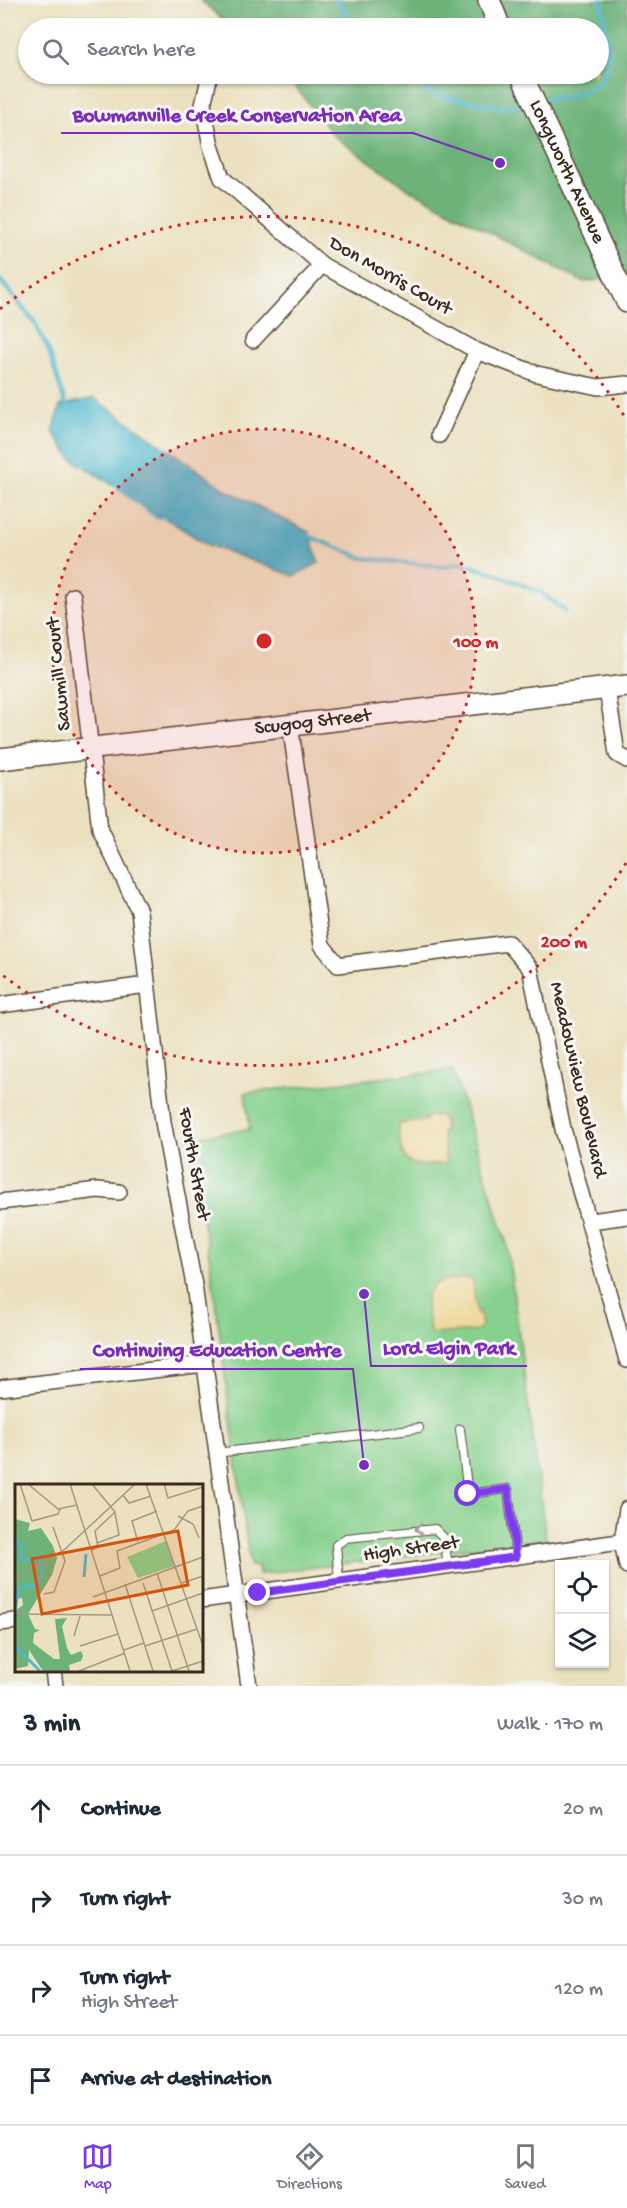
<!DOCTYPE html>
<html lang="en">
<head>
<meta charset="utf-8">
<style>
  :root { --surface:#fff; --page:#f6f6f7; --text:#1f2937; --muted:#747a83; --line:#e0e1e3; --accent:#7c3aed }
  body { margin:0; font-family:"Gochi Hand",sans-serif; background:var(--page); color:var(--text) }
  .controls { position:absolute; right:18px; bottom:18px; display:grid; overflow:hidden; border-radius:0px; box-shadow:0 2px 4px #0004 }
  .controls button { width:54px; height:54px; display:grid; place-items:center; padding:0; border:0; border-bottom:2px solid var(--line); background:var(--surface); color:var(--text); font:30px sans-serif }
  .stop { position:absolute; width:18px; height:18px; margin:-14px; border:4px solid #7c3aed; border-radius:50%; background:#fff }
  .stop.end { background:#7c3aed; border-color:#fff; box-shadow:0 2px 6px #0008 }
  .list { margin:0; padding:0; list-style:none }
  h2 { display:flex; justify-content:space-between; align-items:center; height:78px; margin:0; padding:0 24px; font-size:26px }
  h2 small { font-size:20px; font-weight:400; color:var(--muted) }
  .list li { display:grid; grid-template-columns:39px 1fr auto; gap:18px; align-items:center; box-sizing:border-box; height:90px; padding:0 24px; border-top:2px solid var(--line) }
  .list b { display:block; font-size:22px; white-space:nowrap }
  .list p { margin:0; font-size:20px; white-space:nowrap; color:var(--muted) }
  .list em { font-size:20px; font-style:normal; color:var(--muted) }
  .icon { flex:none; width:33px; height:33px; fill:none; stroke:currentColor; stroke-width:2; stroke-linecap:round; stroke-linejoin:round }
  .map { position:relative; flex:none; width:627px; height:1686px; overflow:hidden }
  .search { position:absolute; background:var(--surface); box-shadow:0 2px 4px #0004; left:18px; right:18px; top:18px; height:66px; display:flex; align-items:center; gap:15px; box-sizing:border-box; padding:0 21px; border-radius:33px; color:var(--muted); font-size:22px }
  .sheet { height:438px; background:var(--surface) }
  nav { display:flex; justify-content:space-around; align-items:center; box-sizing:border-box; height:84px; border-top:2px solid var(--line); background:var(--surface); font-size:16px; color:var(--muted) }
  nav a { display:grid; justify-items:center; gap:3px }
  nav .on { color:var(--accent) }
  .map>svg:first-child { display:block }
  .green { fill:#87d18e; stroke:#617e56; stroke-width:1.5 }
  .forest { fill:#6db379; stroke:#546e4c; stroke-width:1.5 }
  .sand { fill:#eeda9e; stroke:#94825e; stroke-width:1.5 }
  .water { fill:#4fb8cd; stroke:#457176; stroke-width:1.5 }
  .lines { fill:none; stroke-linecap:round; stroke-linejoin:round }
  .stream { stroke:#4fb8cd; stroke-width:4.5 }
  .lane-casing { stroke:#554536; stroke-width:10 }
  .street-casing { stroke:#554536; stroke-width:18 }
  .secondary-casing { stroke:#554536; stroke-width:24 }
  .lane { stroke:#fff; stroke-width:8 }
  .street { stroke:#fff; stroke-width:15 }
  .secondary { stroke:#fff; stroke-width:21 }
  .oneway { stroke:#a79f9a }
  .route { stroke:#7c3aed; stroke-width:8 }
  .ring { fill:none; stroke:#d62828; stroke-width:3; stroke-dasharray:3 6 }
  .labels { text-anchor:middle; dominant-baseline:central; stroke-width:6; stroke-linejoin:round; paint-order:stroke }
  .street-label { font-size:20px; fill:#3b2a1e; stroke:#f6f6f2 }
  .inset-river { fill:none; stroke:#4fb8cd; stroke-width:3 }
  .inset-road { fill:none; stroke:#a5987f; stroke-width:1.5 }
  .view { fill:#d7540e; fill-opacity:0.15; stroke:#d7540e; stroke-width:3 }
  .inset-edge { fill:none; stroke:#3b2a1e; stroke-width:3 }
  .centre { fill:#d62828; stroke:#f6f6f2; stroke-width:3 }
  .ring-label { font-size:18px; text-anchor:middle; font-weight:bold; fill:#d62828; stroke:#f6f6f2; stroke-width:6; stroke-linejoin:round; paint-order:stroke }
  .leader { fill:none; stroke:#7b2cbf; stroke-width:2 }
  .callout-dot { fill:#7b2cbf; stroke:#f6f6f2; stroke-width:2 }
  .callout-label { font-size:21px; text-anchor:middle; font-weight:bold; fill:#7b2cbf; stroke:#f6f6f2; stroke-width:6; stroke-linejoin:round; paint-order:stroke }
</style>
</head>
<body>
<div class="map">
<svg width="627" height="1686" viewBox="0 0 627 1686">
  <rect width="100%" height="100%" fill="#f6f6f2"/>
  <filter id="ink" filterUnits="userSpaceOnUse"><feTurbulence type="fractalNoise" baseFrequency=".0167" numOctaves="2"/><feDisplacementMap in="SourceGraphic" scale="12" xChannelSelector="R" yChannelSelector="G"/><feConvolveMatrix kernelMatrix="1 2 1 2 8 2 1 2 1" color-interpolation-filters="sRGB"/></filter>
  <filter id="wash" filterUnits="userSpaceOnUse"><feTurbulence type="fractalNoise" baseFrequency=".008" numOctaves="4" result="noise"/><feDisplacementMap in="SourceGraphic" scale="24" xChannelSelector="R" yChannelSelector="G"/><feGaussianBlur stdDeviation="1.35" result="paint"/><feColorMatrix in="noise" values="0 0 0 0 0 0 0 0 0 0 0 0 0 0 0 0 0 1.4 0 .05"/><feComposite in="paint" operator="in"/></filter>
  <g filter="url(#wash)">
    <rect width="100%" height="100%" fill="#ebe1c0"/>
    <path class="green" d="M453,1070L507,1245L546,1539L259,1574L258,1566H250L210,1261L187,1138L250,1129L245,1093Z"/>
    <path class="forest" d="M200,0H627V276L583,282L409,189L335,137L285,74H598V28H233Z"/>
    <g class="sand">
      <path d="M438,1115L443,1119L445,1130L442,1132L446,1163C406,1169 401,1165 398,1124L426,1120V1117Z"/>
      <path d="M472,1278L477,1314H480L482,1326L478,1331L431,1334C420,1289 425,1279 472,1278Z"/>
    </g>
    <path class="water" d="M94,398L228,491L309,532L319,563L294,576L206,544L72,459L53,432L60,406Z"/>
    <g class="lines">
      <g class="stream">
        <path d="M336,0L359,28"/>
        <path d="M398,74L435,95L506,108L529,103"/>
        <path d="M540,101C555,98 573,97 587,91C620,78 605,27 601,0"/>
        <path d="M0,280L35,323L49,351L67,410"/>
        <path d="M115,485L157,517L165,516"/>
        <path d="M306,535L363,558L444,567L460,563L494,573L540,592L565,611"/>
      </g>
    </g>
  </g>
  <g filter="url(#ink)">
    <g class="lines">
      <g class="lane-casing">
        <g id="lane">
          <path d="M460,1429L468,1494L508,1489L516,1557"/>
          <path d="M216,1453L419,1428"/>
          <path d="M339,1581L336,1545L346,1538L435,1529L444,1538L448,1566"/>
        </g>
      </g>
      <g class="street-casing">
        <g id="street">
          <path d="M210,74L203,105L211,146L222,178L322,265L477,351L537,374L598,387L627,384"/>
          <path d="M253,340L322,265"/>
          <path d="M439,435L477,351"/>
          <path d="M73,596L100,829L139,911L163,1122L194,1285L249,1686"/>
          <path d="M607,689L617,754L627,760"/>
          <path d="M290,724L322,945L338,965L508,943L530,968L563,1129L627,1360"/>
          <path d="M0,1005L147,985"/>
          <path d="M0,1202L98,1190L119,1192"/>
          <path d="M591,1221L627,1216"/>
          <path d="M0,1388L204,1364"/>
          <path d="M627,1509L622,1542L627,1566"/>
          <path d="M201,1600L627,1541"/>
          <path d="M0,1623L16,1621"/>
          <path d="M53,1670L55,1686"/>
        </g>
      </g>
      <g class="secondary-casing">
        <g id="secondary">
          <path d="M489,0L500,28"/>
          <path id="s1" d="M521,74L627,302"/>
          <path id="s2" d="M0,759L627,686"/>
        </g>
      </g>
      <use href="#lane" class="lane"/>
      <use href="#street" class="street"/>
      <use href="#secondary" class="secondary"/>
    </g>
    <defs><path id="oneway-chevron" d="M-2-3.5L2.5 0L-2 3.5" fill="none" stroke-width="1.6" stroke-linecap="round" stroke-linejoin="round" transform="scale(1.5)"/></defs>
    <use class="oneway" href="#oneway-chevron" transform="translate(419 1529) rotate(174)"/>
  </g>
  <g class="lines" filter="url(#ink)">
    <path class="route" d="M258,1593L516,1557L508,1489L468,1494"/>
  </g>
  <circle cx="264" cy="641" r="212" fill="#d62828" fill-opacity=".12"/>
  <g class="ring">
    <circle cx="264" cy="641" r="212"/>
    <path d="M626 863A424 424 0 0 1 0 973M0 309A424 424 0 0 1 626 419"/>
  </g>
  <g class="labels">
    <g class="street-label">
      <text stroke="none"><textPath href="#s1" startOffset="108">Longworth Avenue</textPath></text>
      <text transform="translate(390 277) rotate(30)">Don Morris Court</text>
      <text transform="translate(60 674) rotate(-96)">Sawmill Court</text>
      <text stroke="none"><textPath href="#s2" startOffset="315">Scugog Street</textPath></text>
      <text transform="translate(577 1080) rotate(77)">Meadowview Boulevard</text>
      <text transform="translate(193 1164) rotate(80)">Fourth Street</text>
      <text transform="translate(411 1550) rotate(-8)">High Street</text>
    </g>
  </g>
  <g transform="translate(15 1484)">
    <rect width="188" height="188" fill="#ebe1c0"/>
    <path d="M151,57L159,82L123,94L112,73Z" fill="#87d18e"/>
    <path d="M0,35L15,39L13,47L26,44L38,62L42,74L37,91L13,130L20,145L25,146L19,149L18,159L39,175H45L40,135L52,134L47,142L52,164L56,171L66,167L68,172L66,177L54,181L55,187H28L14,166L13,182L0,185V127L8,121L7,114L0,115Z" fill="#6db379"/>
    <path class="inset-river" d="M0,56L6,62V75L25,77L28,90L21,101L4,104L0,126M69,93L71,70M0,162L25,187"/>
    <path class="inset-road" d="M5,0L17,37L43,30L45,25M13,0L43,25L62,21M55,0L115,187M131,0L188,162M149,0L153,14L188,3M108,11L114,19L136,12M163,32L178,40L184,54M123,58L117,37L142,27M82,59L104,51L100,29M77,66L83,63L80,47L100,28L77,0M142,89L174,187M85,92L105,84L102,67L159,46L173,27L188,22M0,95L49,66L120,0M128,99L157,187M167,99L188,92M110,100L138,187M29,110L39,108L50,77L38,43M78,113L188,73M137,127L188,109M0,130L97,131M59,152L65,132M65,162L103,150M130,162L182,145M109,166L129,159M64,187L110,169M157,187L188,177"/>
    <path class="view" d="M163,47L173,101L27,130L17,75Z"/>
    <rect width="188" height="188" class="inset-edge"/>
  </g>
  <circle cx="264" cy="641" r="9" class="centre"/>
  <g class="ring-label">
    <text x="476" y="647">100 m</text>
    <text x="564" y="947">200 m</text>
  </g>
  <path class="leader" d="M500 163L413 133H61M364 1294L371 1366H527M364 1465L353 1369H80"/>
  <g class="callout-dot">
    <circle cx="500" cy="163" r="6"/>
    <circle cx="364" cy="1294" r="6"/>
    <circle cx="364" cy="1465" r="6"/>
  </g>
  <g class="callout-label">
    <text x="237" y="121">Bowmanville Creek Conservation Area</text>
    <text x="449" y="1354">Lord Elgin Park</text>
    <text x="217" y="1356">Continuing Education Centre</text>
  </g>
</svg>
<div class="controls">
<button><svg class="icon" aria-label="locate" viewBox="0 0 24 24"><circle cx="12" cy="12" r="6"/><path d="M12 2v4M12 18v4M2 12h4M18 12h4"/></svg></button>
<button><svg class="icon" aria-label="layers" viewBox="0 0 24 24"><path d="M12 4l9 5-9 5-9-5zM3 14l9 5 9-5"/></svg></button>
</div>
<div class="stop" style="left:468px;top:1494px"></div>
<div class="stop end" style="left:258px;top:1593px"></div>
<div class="search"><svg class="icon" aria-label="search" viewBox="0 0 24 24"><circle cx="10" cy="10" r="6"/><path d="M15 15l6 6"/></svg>Search here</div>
</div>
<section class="sheet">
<h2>3 min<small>Walk · 170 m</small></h2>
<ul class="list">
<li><svg class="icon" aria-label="ahead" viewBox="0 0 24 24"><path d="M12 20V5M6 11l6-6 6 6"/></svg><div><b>Continue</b></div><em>20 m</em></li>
<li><svg class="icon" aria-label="right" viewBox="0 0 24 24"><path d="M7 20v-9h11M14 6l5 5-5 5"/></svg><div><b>Turn right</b></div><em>30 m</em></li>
<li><svg class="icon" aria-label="right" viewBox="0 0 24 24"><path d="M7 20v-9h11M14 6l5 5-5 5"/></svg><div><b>Turn right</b><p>High Street</p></div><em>120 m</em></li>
<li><svg class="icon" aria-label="arrive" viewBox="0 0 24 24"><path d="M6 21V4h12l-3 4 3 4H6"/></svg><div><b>Arrive at destination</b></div></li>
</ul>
</section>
<nav>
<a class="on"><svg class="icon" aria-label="map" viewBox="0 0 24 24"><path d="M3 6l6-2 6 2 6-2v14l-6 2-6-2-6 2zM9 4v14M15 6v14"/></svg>Map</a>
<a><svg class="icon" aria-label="directions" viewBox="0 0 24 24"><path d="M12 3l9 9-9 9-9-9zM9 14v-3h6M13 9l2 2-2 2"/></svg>Directions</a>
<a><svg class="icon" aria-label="saved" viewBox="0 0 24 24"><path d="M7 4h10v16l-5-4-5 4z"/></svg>Saved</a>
</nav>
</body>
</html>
